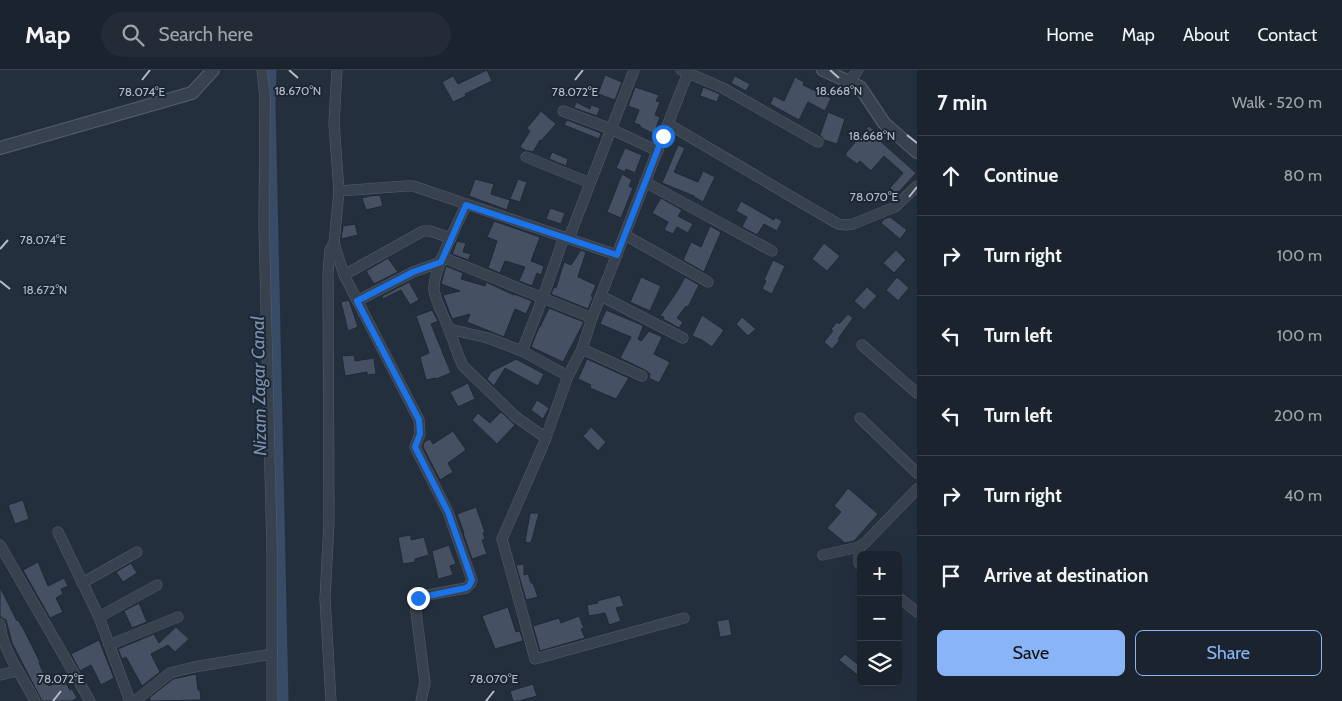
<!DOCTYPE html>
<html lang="en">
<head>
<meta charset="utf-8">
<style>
  :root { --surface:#1b232e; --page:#242b36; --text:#f1f3f6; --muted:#a0a4aa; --line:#39404a; --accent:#8ab4f8 }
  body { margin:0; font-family:Cabin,sans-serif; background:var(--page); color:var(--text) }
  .controls { position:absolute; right:15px; bottom:15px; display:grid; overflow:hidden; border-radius:8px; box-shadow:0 5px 20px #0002 }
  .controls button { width:45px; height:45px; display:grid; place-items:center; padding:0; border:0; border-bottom:1px solid var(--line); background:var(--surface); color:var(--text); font:25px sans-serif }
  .stop { position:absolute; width:15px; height:15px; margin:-11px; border:4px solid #1a73e8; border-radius:50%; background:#fff }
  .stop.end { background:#1a73e8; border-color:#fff; box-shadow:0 1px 5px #0008 }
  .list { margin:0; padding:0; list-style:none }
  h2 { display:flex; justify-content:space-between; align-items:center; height:65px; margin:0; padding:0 20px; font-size:21px }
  h2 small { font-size:16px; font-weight:400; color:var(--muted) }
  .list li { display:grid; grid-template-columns:32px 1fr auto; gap:15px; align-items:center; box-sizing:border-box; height:80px; padding:0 20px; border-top:1px solid var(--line) }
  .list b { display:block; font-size:19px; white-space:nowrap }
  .list em { font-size:16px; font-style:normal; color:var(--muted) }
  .actions { display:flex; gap:10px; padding:15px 20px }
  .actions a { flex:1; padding:11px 0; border:1px solid var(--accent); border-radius:8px; text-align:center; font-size:18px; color:var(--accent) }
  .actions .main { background:var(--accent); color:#111 }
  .icon { flex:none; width:28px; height:28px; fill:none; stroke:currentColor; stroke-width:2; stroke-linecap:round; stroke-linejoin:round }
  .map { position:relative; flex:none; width:917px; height:631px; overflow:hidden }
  header { display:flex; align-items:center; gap:30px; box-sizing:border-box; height:70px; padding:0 25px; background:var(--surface); border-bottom:1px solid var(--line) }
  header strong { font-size:24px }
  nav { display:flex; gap:28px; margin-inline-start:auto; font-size:18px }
  .search { width:350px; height:45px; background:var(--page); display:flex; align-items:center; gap:12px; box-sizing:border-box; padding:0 18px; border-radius:28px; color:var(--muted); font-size:19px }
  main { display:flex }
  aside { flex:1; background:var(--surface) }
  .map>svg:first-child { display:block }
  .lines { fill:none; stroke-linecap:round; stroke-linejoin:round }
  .canal { stroke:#394c67; stroke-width:11 }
  .building { fill:#455162; stroke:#1f2835 }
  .minor-casing { stroke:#565f6c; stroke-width:11 }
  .tertiary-casing { stroke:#565f6c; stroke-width:14 }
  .minor { stroke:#38414e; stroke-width:10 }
  .tertiary { stroke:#38414e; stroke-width:12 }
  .route { stroke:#1a73e8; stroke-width:6 }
  .ticks { fill:none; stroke:#b4bcc9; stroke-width:2 }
  .labels { text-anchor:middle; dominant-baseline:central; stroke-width:4; stroke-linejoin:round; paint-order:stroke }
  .water-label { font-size:18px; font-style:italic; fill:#7c92b1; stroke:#1d2633 }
  .ticks-label { font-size:12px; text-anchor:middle; fill:#b4bcc9; stroke:#1d2633; stroke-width:4; stroke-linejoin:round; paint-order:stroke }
</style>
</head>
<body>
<header>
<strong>Map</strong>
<div class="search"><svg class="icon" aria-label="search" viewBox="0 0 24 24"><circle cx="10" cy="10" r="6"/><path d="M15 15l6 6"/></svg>Search here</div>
<nav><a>Home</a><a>Map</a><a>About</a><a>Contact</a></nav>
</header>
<main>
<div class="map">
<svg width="917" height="631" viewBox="0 0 917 631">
  <rect width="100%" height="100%" fill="#242f3e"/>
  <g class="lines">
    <path class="canal" d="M271,0L270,34L283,631"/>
  </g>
  <g class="building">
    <path d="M487,0L492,11L465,24L466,26L453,32L442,12L453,6L458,14Z"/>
    <path d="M605,5L622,12L615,30L598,24Z"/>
    <path d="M735,6L750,14L746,21L731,13Z"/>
    <path d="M795,7L804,12L803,15L831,28L825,41L808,32L799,50L770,34L774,26L784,31Z"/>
    <path d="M635,17L659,25L656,31L660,32L655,45L660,47L654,64L640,57V55L634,53L639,40L628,36Z"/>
    <path d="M703,17L720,24L717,32L700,26Z"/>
    <path d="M576,32L590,39L591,35L600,38L597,46L574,38Z"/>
    <path d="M541,41L556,54L541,71L540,70L533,82L525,80L520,77L530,61L527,58Z"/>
    <path d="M828,42L845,49L837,74L824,70L820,65Z"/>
    <path d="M567,50L601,63L599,69L564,55Z"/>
    <path d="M869,56L881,66L878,69L916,103L897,124L890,118L903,103L884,86L871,101L860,91L857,94L846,86V83Z"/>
    <path d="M678,75L685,78L674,102L698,112L703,101L715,107L703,132L694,127V126L662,113Z"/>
    <path d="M625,78L642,85L635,103L626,99L625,102L616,98Z"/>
    <path d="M552,82L568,89L566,96L549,89Z"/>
    <path d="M622,104L632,110L629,116L633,118L621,148L607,142Z"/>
    <path d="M475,109L494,114L491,124L510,130L507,140L469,126Z"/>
    <path d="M518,109L527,112L520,132L510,129Z"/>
    <path d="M380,125L383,136L366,140L362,128L370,126Z"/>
    <path d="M661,128L682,140L678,146L693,154L688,163L677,157L673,164L664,160L668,152L652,143Z"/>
    <path d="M741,131L774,150L775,147L782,151L777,161L764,154L757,165L742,157L747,147L736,141Z"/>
    <path d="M550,138L565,143L561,154L546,149Z"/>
    <path d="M890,147L907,160L900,169L881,153L884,149Z"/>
    <path d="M494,151L540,167L531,191L544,196L541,205L537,203L532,216L519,211L525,197L505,191L500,203L488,198L497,171L487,167Z"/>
    <path d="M355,154L358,165L341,169L343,156Z"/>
    <path d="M710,156L721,162L704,202L683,190L691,172L701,177Z"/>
    <path d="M457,171L466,173L463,182L471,184L468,190L452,184Z"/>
    <path d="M824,173L840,186L827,201L812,189Z"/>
    <path d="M581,180L586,182L578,207L596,215L591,226L593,227L588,239L551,224L554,217L556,218L564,192L571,195Z"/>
    <path d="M896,180L906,190L894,203L883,193Z"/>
    <path d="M388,188L398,202L374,214L366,201Z"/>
    <path d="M773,190L785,196L772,224L762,219L766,211L764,210Z"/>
    <path d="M446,196L463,203L461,209L485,216L486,212L514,225V224L532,231L526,244L515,239L504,267L467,252L470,244L452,249L443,225L460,221L441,214Z"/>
    <path d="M641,207L661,216L650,241L630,232Z"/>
    <path d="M685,207L699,215L688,237L686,236L677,248L683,252L679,258L663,249L664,247L660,246L678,220Z"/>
    <path d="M897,207L909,218L898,231L886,220Z"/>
    <path d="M409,212L419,230L410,235L401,220L383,229L382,226Z"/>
    <path d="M867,217L877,226L864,240L854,231Z"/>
    <path d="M349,230L358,257L348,261L341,232Z"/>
    <path d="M546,237L584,252L563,292L531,277L539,257H540L549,238Z"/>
    <path d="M432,240L438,251L431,254L451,303L436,309V308L426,310L420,287L429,283L416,246Z"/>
    <path d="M606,240L642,255L643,257L638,269L641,271L649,261L662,267L654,284L670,292L659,313L649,308L650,304L645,300L620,288L631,267L600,254Z"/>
    <path d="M848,244L853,248L838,269L840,270L832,279L824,272L833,261L831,259L837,252L839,254Z"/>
    <path d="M702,245L724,260L712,277L702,270L692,266Z"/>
    <path d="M742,247L756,259L748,266L736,254Z"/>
    <path d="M354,285L355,291L374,288L376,304L367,305V302L345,306L342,286Z"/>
    <path d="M516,289L544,304L538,316L505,298L494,316L487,309L491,302Z"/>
    <path d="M587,289L629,308L616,329L590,318L591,315L578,309Z"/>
    <path d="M468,313L475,329L458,337L450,322Z"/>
    <path d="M537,330L549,338L543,349L531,340Z"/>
    <path d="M501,342L515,355L497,374L472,350L478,343L490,353Z"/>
    <path d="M591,357L606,372L598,381L583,366Z"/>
    <path d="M453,361L466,380L448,393L453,402L440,410L423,377L424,372L430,369L433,374Z"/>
    <path d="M848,418L878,444L854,471L845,473L827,458L841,442L834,436Z"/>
    <path d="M23,430L29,449L15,454L8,435Z"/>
    <path d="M476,437L485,462L483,463L485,469L482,470L487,484L472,489L463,463H464L457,444Z"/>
    <path d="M530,443H539L531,473L525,472Z"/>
    <path d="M411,465V470L424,467L429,485L415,489V492L403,494L398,467Z"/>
    <path d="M449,475L456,494L450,496L453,505L438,509L432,481Z"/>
    <path d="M38,492L48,516L64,508L68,516L61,519L63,524L56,528L63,542L50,548L23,500Z"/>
    <path d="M131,493L137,503L123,512L116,502Z"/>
    <path d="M524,494V505L528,504L531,513H533L538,527L526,530L516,495Z"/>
    <path d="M0,517L17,551L18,550L24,560L40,592L39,593L49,616L63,608L70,620L72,619L77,628L72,631H42L12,573L6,550L0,547Z"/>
    <path d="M620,525L624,536L616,538L621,551L609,555L605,543L589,546L587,535L598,533L597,531Z"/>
    <path d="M139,533L147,552L132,558L124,541Z"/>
    <path d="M508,537L516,562L520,561L523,571L495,579L482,546Z"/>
    <path d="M579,546L584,558L581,559L585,568L540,581L533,556L559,548L561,553Z"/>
    <path d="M729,549L732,565L720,567L717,551Z"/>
    <path d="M176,557L189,569L175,582L168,575L151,584L160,602L142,616L126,587L122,589L118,579L154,564L159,573Z"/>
    <path d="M99,570L114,608L101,615L91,595L80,601L71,584Z"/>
    <path d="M845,584L861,597V608L839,590Z"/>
    <path d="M196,604L198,620H200L201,630L151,631L149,628L173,609Z"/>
    <path d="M533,614L537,626L519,631H513L510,621Z"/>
  </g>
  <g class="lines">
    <g class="minor-casing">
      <g id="minor">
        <path d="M262,0L265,28L264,156L272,482V631"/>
        <path d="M337,0L334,53L339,121L334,173L344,205L419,350L420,364L415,377L448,442L472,510L471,513L466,518L422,526L416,531L415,534L425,613L421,631"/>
        <path d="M681,0L721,17L818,72"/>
        <path d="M849,12L858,0"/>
        <path d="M563,41L611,59L658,81"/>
        <path d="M668,54L838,154L846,155L853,154L895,137L917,116"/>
        <path d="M526,87L590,113"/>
        <path d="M645,112L772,181"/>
        <path d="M339,121L406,116H413L617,185"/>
        <path d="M466,135C458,153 432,202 434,220C436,234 445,247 449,260C454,272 457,284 463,296L516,347L546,368"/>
        <path d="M625,165L708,212"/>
        <path d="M569,168L634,0"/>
        <path d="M442,187L592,248"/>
        <path d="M344,205L423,161H430L451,168"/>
        <path d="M601,226L683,268"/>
        <path d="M357,231L413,202L441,192"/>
        <path d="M449,259L488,268L522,281L568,306"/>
        <path d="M862,275L917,323"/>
        <path d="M582,279L642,306"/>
        <path d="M522,281L543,227L564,167"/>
        <path d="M860,348L917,403"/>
        <path d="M58,462L99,547L130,631"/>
        <path d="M0,475L90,631"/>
        <path d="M859,477V493L861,495"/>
        <path d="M823,485L859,477L864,474L917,419"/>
        <path d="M82,513L137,482"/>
        <path d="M898,527L917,542"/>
        <path d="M99,547L157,515"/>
        <path d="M684,548L535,589L502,469L544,373L568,306L582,279L592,248L689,0"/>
        <path d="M0,554C1,559 1,564 3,569C10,592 25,610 35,631"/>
        <path d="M109,575L178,547"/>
        <path d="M0,605L17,601"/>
        <path d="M135,631L170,603L194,597L272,584"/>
        <path d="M331,631L325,529L329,452L328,204L330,180L334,173"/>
      </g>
    </g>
    <g class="tertiary-casing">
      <g id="tertiary">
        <path d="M823,0L860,17L884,53L917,82"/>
        <path d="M0,78L192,23L213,0"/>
      </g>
    </g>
    <use href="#minor" class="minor"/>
    <use href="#tertiary" class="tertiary"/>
  </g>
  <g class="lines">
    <path class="route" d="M418,528L466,518L469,516L472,510L448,442L415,377L420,364L419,350L357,231L413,202L441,192L466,135L617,185L663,66"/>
  </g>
  <path class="ticks" d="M289,0L298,8M830,0L839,8M142,10L150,0M575,10L583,0M907,65L917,73M909,127L917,117M0,179L8,170M0,211L10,219M53,631L61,621M486,631L494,621"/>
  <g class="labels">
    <g class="water-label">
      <text transform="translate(259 316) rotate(-91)">Nizam Zagar Canal</text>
    </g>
  </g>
  <g class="ticks-label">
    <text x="839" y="25">18.668°N</text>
    <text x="298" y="25">18.670°N</text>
    <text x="142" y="26">78.074°E</text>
    <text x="575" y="26">78.072°E</text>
    <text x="872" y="70">18.668°N</text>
    <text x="874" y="131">78.070°E</text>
    <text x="43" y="174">78.074°E</text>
    <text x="45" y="224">18.672°N</text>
    <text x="61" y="613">78.072°E</text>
    <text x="494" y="613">78.070°E</text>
  </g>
</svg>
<div class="controls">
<button>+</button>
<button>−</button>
<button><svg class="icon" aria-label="layers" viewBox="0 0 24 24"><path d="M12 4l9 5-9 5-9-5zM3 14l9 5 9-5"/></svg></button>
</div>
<div class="stop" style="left:663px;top:66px"></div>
<div class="stop end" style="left:418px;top:528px"></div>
</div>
<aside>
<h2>7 min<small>Walk · 520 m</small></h2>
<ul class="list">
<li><svg class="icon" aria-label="ahead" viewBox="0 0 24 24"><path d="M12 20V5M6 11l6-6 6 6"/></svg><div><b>Continue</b></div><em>80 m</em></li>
<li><svg class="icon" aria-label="right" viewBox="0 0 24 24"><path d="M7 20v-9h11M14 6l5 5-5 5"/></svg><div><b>Turn right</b></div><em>100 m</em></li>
<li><svg class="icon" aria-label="left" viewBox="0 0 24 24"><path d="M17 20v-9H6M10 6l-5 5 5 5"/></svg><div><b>Turn left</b></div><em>100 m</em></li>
<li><svg class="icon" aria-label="left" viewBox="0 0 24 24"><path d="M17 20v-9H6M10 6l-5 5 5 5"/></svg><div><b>Turn left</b></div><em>200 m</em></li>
<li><svg class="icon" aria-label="right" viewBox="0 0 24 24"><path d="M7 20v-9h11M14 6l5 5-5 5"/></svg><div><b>Turn right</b></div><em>40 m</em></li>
<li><svg class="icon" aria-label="arrive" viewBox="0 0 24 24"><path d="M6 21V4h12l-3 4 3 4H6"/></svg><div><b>Arrive at destination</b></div></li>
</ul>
<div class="actions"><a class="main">Save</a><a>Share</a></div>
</aside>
</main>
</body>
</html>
